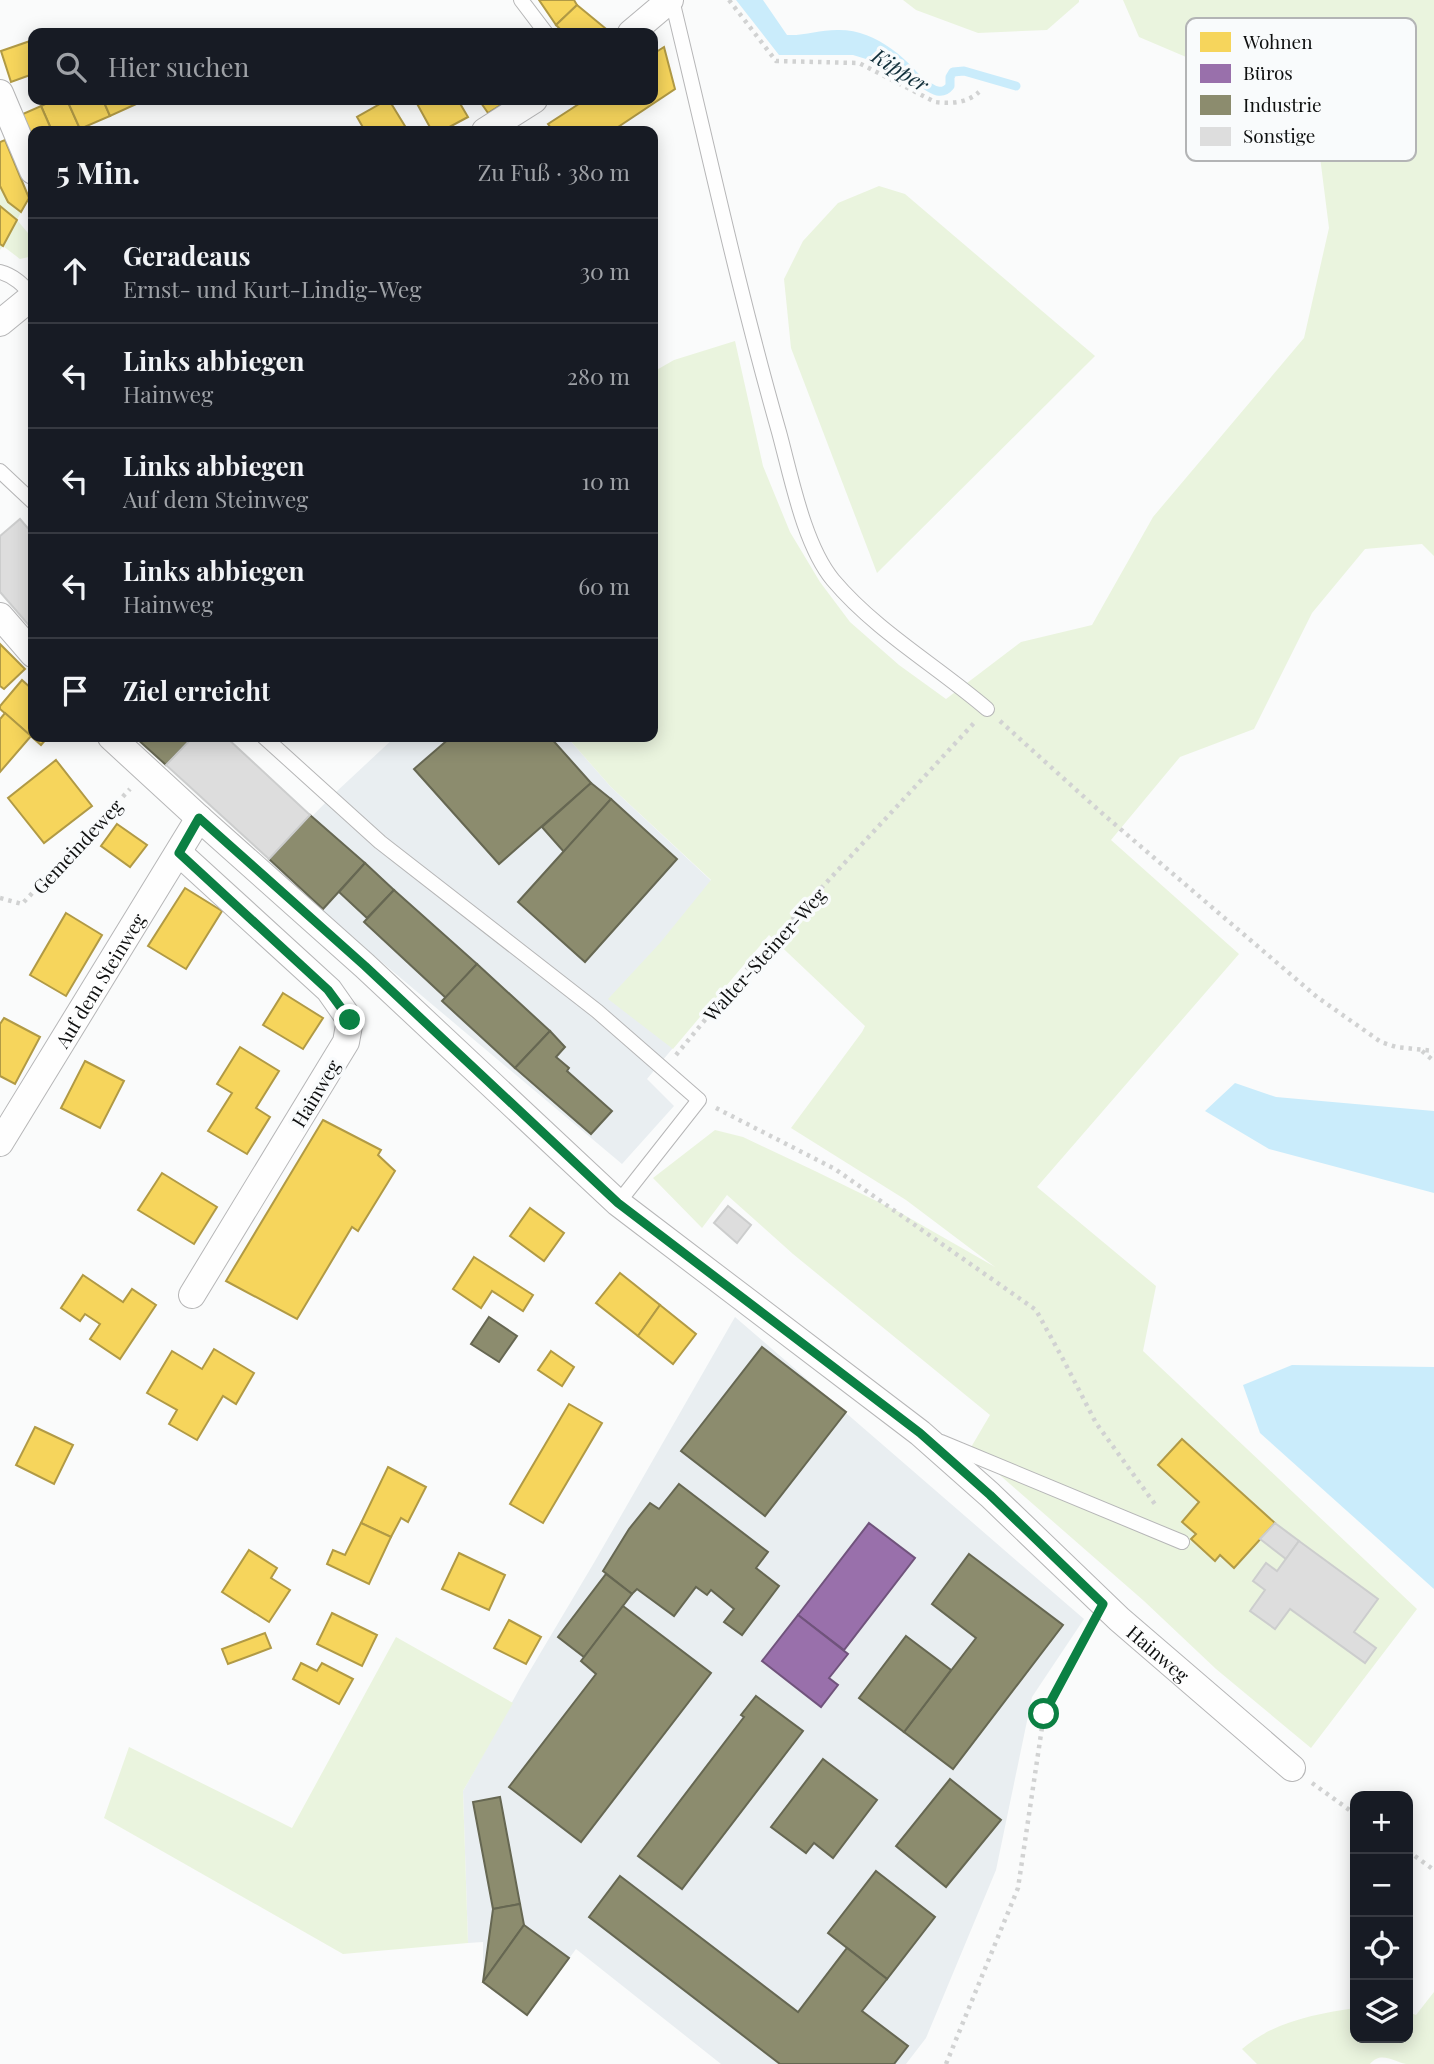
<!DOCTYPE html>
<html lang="de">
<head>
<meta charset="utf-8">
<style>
  :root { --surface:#171b24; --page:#242831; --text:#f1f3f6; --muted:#9ea1a6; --line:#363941 }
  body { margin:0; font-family:"Playfair Display",serif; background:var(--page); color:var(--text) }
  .controls { position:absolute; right:21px; bottom:21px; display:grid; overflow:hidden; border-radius:14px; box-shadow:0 4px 18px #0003 }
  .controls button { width:63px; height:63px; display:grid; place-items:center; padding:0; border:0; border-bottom:2px solid var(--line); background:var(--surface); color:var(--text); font:35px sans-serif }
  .stop { position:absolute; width:21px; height:21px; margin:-16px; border:5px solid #0b8043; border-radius:50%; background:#fff }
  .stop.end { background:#0b8043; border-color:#fff; box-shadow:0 2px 7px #0008 }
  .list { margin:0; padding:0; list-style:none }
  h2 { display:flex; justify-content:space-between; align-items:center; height:91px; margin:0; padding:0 28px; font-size:30px }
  h2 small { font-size:23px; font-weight:400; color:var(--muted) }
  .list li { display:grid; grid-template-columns:46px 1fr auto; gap:21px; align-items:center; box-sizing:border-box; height:105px; padding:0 28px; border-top:2px solid var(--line) }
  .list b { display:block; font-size:26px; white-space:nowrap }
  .list p { margin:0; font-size:23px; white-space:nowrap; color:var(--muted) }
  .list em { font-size:23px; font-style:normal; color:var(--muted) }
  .icon { flex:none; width:38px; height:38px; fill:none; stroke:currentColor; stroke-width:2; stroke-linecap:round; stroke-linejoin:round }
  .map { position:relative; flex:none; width:1434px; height:2064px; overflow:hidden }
  .search { position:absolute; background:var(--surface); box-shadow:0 4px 18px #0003; left:28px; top:28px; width:630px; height:77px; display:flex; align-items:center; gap:18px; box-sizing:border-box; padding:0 24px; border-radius:14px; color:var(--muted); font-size:26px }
  .panel { position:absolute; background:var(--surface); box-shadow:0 4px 18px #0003; left:28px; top:126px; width:630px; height:616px; border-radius:14px }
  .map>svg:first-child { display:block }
  .built { fill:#e9eef1 }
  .green { fill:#eaf4de }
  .water { fill:#caecfb }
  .homes { fill:#f6d55c; stroke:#b19a45; stroke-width:2 }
  .offices { fill:#9970ab; stroke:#70537c; stroke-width:2 }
  .industry { fill:#8c8c6e; stroke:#666752; stroke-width:2 }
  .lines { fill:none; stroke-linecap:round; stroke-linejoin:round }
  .stream { stroke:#caecfb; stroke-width:9 }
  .building { fill:#ddd; stroke:#cccdcd; stroke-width:2 }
  .service-casing { stroke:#b6b6b7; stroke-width:16 }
  .minor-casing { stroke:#b6b6b7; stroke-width:28 }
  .path { stroke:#d1d2d2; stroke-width:4.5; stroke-dasharray:3.5 5; stroke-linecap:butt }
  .service { stroke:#fefefe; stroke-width:14 }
  .minor { stroke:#fefefe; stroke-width:26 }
  .route { stroke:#0b8043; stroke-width:9 }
  .labels { text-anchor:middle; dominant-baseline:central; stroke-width:7; stroke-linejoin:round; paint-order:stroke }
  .street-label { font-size:19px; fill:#0f1010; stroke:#f9fbfc }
  .water-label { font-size:21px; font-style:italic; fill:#12303b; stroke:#f9fbfc }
  .key { fill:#f9fbfc; stroke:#b3b4b5; stroke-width:2 }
  .key-label { font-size:19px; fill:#0f1010 }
</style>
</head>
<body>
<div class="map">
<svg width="1434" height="2064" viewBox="0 0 1434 2064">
  <rect width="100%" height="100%" fill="#fafbfb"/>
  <g class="built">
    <path d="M395,737H567L611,787L768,934L647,1079L674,1106L622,1164L265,864L335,793Z"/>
    <path d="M735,1317L1084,1619L1032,1697L996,1870L926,2038L906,2064H721L576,1949L527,2015L483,1982V1942L468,1943L463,1791L522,1684L595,1561Z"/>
  </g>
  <g class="green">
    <path d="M903,0H1079V2L1047,30L978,33L916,10Z"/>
    <path d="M1123,0H1434V556L1422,544L1365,549L1312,613L1254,729L1180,757L1111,840L1239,954L1037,1187L1156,1286L1143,1351L1417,1609L1311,1748L1216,1669L1144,1601L970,1449L990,1415L793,1254L727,1195L702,1228L653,1178L715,1130L743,1137L815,1171L899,1212L995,1267L906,1200L791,1128L862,1032L865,1026L769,935L673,1049L608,999L660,943L711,880L611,787L567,737H653V372L674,360L735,341L763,466L790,532L820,582L850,622L899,665L946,699L1021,642L1092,625L1153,517L1304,338L1329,228L1319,149L1259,88L1139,37Z"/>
    <path d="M0,186L21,212L17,220L33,239V256L20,259L3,246L0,250V244L3,245L17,220L0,206Z"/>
    <path d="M879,186L905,194L1095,356L877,573L791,348L784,279L803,241L838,203Z"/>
    <path d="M396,1637L513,1703L463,1791L468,1943L343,1954L104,1818L129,1747L292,1828Z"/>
    <path d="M1434,1992V2064C1425,2064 1414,2064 1406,2064C1392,2061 1381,2051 1370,2064H1257L1242,2049C1273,2022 1315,2014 1355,2008V2038H1408V2012L1416,2015Z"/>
  </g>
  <g class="water">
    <path d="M736,0H763L787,35C803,36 820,30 837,30C877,29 909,60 932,90L905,83L866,59L853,55H779Z"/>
    <path d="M1235,1083L1276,1097L1434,1111V1193L1269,1149L1205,1111Z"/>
    <path d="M1292,1365L1434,1367V1589L1260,1433L1243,1385Z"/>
  </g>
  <g class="homes">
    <path d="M539,0H574L577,5L556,25Z"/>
    <path d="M577,5L605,28L600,33H564L556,25Z"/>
    <path d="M33,40V74L11,82L1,51Z"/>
    <path d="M664,47L675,89L612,131H553L548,124L585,100H653V54Z"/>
    <path d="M54,100H67L80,129L75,131H52L41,106Z"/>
    <path d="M67,100H103L110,116L80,129Z"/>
    <path d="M103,100H145L110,116Z"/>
    <path d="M387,100H389L408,131H365L357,117Z"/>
    <path d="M415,100H458L468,117L442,131H432Z"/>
    <path d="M479,100H509L488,113Z"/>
    <path d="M41,106L52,131H33V154L16,117Z"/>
    <path d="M5,140L29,198L21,212L8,202L0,186V142Z"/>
    <path d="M0,206L17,220L3,246L0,244Z"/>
    <path d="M0,644L25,669L4,689L0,686Z"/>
    <path d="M22,680L33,690V737H48L41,745L0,709V706Z"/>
    <path d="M5,713L31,736L0,772V719Z"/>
    <path d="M56,760L92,806L44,843L8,798Z"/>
    <path d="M117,824L147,845L130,867L101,846Z"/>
    <path d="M185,888L222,911L186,969L148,946Z"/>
    <path d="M66,913L102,935L66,996L30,975Z"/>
    <path d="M283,993L323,1018L303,1049L263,1025Z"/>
    <path d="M4,1018L40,1037L15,1084L0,1076V1024Z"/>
    <path d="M240,1047L279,1071L256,1108L270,1117L247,1154L208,1131L232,1093L217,1084Z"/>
    <path d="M85,1061L124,1081L100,1128L61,1108Z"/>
    <path d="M323,1120L381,1150L378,1155L395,1171L358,1231L352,1227L297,1319L226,1281Z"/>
    <path d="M162,1173L217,1207L194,1244L138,1210Z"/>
    <path d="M530,1208L564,1233L544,1261L510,1236Z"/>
    <path d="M474,1257L533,1295L523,1311L492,1291L481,1308L453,1289Z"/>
    <path d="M620,1273L660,1305L638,1336L596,1303Z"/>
    <path d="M83,1275L123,1302L132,1289L156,1305L120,1359L90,1339L100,1324L85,1314L80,1321L61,1308Z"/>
    <path d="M660,1305L696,1334L673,1364L638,1336Z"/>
    <path d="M214,1349L254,1373L236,1404L223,1396L197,1440L169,1424L177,1410L147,1393L172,1351L202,1369Z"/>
    <path d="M551,1351L574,1367L562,1386L538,1370Z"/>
    <path d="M569,1404L602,1423L543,1523L510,1504Z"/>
    <path d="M35,1427L73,1445L54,1484L16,1465Z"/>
    <path d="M1182,1439L1275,1523L1234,1568L1220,1555L1215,1561L1191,1539L1196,1534L1182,1522L1199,1502L1158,1465Z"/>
    <path d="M388,1467L426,1487L408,1522L401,1518L391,1537L361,1523Z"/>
    <path d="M361,1523L391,1537L369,1584L327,1564L333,1550L345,1555Z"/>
    <path d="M249,1550L277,1568L271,1578L290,1590L269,1622L222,1592Z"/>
    <path d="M459,1553L505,1575L489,1610L442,1589Z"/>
    <path d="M332,1613L377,1635L362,1666L317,1644Z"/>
    <path d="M509,1620L541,1637L526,1664L494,1648Z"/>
    <path d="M265,1633L271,1648L228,1664L222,1649Z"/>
    <path d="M301,1663L317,1671L322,1663L353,1679L339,1704L293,1679Z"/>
  </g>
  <g class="offices">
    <path d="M869,1523L915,1558L844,1650L798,1615Z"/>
    <path d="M798,1615L848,1654L829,1678L838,1685L821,1707L762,1661Z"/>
  </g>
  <g class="industry">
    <path d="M135,737H193L166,765Z"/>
    <path d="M451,737H550L591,783L499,864L414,769Z"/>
    <path d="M591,783L611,799L564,852L542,827Z"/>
    <path d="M611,799L677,859L585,962L518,902Z"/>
    <path d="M310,815L365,863L323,909L269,859Z"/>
    <path d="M365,863L394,890L367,918L339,892Z"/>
    <path d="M394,890L477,964L446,998L364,922Z"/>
    <path d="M477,964L550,1031L515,1068L442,1001Z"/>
    <path d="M550,1031L565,1047L556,1057L569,1068L567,1071L612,1111L591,1134L515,1068Z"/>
    <path d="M489,1317L517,1336L499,1362L471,1344Z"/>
    <path d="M762,1347L846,1412L765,1516L681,1451Z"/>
    <path d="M679,1484L768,1552L756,1568L779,1586L742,1635L724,1622L734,1609L711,1590L707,1595L696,1587L674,1616L637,1589L632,1594L603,1571L629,1529L650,1503L659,1509Z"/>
    <path d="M969,1554L1063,1625L953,1769L904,1732L976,1638L932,1604Z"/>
    <path d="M606,1574L632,1594L584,1657L558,1637Z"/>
    <path d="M623,1606L711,1673L581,1842L509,1787L596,1674L581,1661Z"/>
    <path d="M906,1636L951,1670L904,1732L859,1698Z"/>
    <path d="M756,1696L803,1731L682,1889L638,1856L744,1717L741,1715Z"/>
    <path d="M823,1759L877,1800L833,1858L814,1843L806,1853L771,1827Z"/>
    <path d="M950,1779L1001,1820L946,1887L896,1846Z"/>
    <path d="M500,1797L520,1904L493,1909L473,1802Z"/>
    <path d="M876,1871L935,1917L887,1979L828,1933Z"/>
    <path d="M620,1876L798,2012L847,1948L887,1979L862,2011L908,2046L894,2064H780L589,1917Z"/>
    <path d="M520,1904L524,1925L483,1982L493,1909Z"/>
    <path d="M524,1925L569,1958L527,2015L483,1982Z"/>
  </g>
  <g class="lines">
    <path class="stream" d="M924,84C933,90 942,96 950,86V77L953,72L964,71L1016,86"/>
  </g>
  <g class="building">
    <path d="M20,519L33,534V630L0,592V536Z"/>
    <path d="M193,737H226L310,815L269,859L166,765Z"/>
    <path d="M728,1206L751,1225L737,1243L714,1223Z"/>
    <path d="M1275,1523L1299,1541L1286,1559L1260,1539Z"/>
    <path d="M1299,1541L1378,1599L1354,1632L1376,1648L1365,1663L1290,1609L1275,1629L1250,1611L1265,1590L1253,1581L1266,1563L1277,1571Z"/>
  </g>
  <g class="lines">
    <g class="service-casing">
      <g id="service">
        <path d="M521,0L546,33"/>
        <path d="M672,0C707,144 738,289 779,432C791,476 804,545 833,580C876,631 937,666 987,709"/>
        <path d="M0,272C15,276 23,285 33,296"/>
        <path d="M0,471L33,502"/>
        <path d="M264,737L380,842L597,1011L699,1100L618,1203"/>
        <path d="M941,1442L1182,1542"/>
      </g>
    </g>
    <g class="minor-casing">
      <g id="minor">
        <path d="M631,33L670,0"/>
        <path d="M0,93L33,171"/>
        <path d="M485,131L534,100"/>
        <path d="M0,323L33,296"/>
        <path d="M0,616L33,654"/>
        <path id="s1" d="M111,737L199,818L365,966L618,1203L920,1433L990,1495L1119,1619L1292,1768"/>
        <path d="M179,853L329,990L350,1020L346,1042L192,1295"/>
        <path id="s2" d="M0,1143L199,818"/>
      </g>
    </g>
    <g class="path">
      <path d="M729,0L776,61L859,63L935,102C951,104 967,103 979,92"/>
      <path d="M1000,721L1104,815L1317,997L1381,1042L1396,1047L1434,1051"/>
      <path d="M0,898L22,904L130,789"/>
      <path d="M1422,1051L1434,1061"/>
      <path d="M676,1055L752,963L974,723"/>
      <path d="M716,1108L835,1169L1036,1310L1064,1361L1096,1423L1157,1507"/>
      <path d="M1312,1783L1355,1814"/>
      <path d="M1408,1851L1434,1870"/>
      <path d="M946,2064L1018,1888L1044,1714L1091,1627"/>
    </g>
    <use href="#service" class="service"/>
    <use href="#minor" class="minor"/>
  </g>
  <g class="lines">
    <path class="route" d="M350,1020L328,990L179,853L199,818L365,966L618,1203L920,1433L990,1495L1103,1604L1044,1714"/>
  </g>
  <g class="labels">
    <g class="street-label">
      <text transform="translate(77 846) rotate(-47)">Gemeindeweg</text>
      <text transform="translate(764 954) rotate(-48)">Walter-Steiner-Weg</text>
      <text stroke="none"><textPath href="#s2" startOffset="191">Auf dem Steinweg</textPath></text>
      <text transform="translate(315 1093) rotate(-59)">Hainweg</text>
      <text stroke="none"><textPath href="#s1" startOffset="1393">Hainweg</textPath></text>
    </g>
    <g class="water-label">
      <text transform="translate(901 69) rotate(32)">Kipper</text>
    </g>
  </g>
  <rect x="1186" y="18" width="230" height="143" rx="10" class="key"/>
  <rect x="1200" y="32" width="31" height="20" fill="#f6d55c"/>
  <rect x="1200" y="64" width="31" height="19" fill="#9970ab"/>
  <rect x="1200" y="95" width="31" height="20" fill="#8c8c6e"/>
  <rect x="1200" y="127" width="31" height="19" fill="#ddd"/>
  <g class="key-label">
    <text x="1243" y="49">Wohnen</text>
    <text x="1243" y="80">Büros</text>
    <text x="1243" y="112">Industrie</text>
    <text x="1243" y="143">Sonstige</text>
  </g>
</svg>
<div class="controls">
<button>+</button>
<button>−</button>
<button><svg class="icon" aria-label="locate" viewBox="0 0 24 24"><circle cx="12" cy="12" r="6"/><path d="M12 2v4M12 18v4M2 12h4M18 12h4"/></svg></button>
<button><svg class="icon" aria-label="layers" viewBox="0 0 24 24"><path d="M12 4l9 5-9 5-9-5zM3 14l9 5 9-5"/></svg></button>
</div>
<div class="stop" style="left:1044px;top:1714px"></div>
<div class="stop end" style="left:350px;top:1020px"></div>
<div class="search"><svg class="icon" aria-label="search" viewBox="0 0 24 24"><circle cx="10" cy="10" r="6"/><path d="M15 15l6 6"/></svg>Hier suchen</div>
<section class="panel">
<h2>5 Min.<small>Zu Fuß · 380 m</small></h2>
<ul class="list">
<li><svg class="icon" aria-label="ahead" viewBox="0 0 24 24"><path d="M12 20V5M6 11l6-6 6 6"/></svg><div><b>Geradeaus</b><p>Ernst- und Kurt-Lindig-Weg</p></div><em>30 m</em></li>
<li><svg class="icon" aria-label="left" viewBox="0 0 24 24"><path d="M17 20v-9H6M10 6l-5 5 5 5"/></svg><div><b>Links abbiegen</b><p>Hainweg</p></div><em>280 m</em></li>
<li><svg class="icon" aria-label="left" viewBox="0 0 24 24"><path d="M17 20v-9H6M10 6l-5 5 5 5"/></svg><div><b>Links abbiegen</b><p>Auf dem Steinweg</p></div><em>10 m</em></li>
<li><svg class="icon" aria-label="left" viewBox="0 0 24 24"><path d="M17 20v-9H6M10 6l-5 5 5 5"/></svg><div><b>Links abbiegen</b><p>Hainweg</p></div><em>60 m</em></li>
<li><svg class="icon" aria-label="arrive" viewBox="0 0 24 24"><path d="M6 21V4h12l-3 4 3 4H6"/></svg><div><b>Ziel erreicht</b></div></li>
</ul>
</section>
</div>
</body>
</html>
